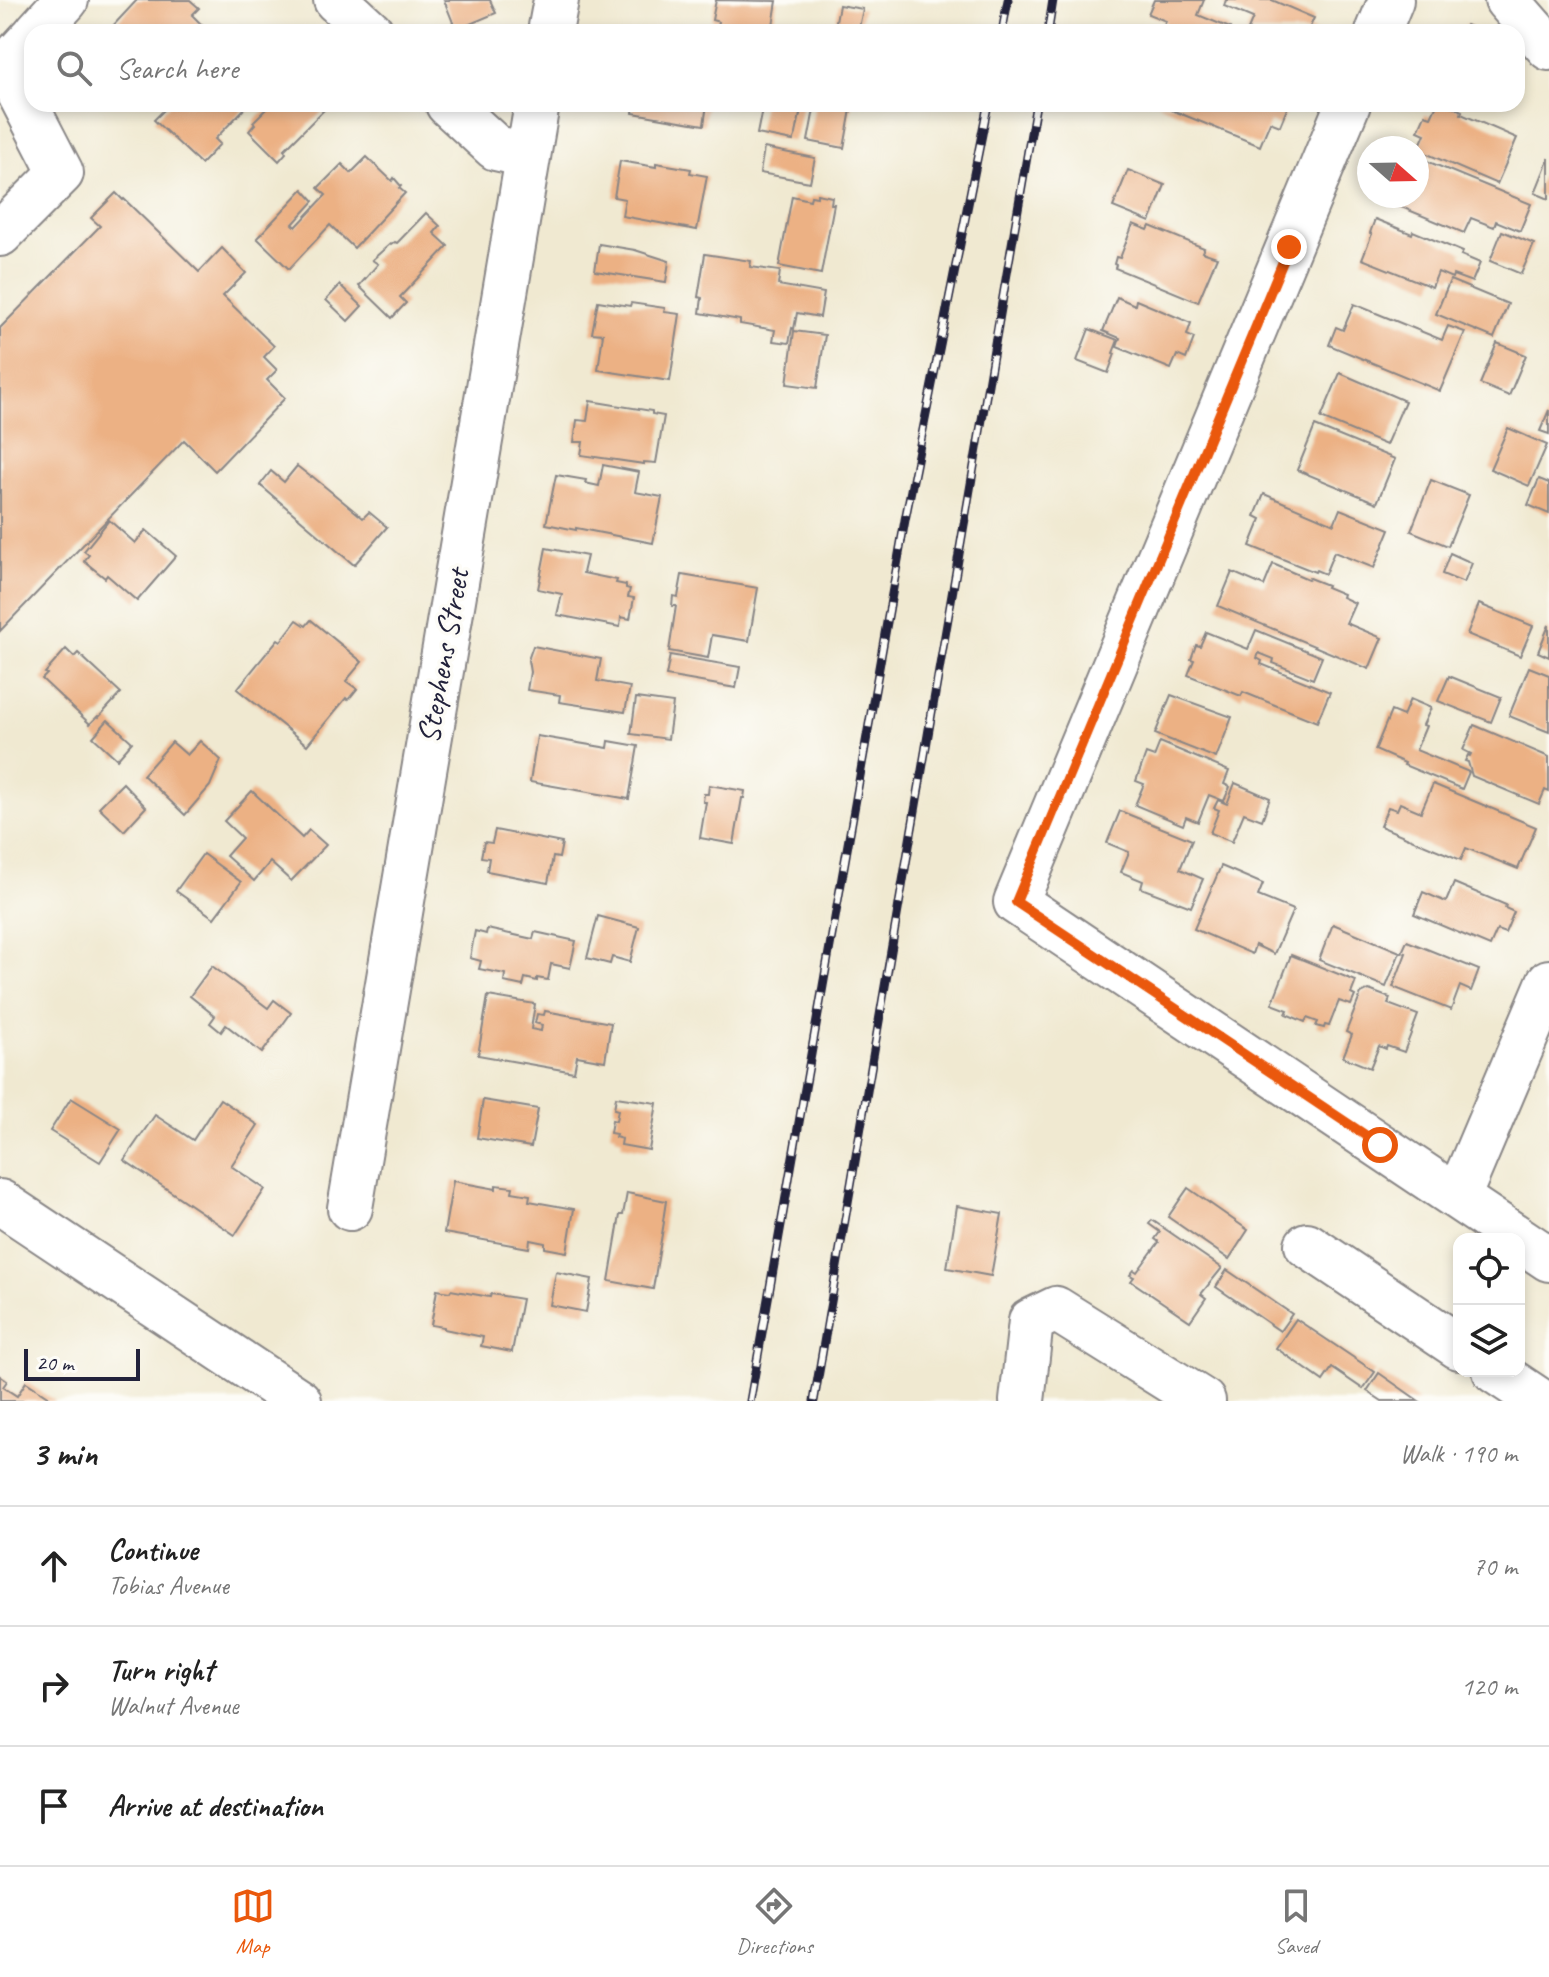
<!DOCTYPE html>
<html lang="en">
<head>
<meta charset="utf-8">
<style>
  :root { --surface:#fff; --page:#f6f6f6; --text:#222; --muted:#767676; --line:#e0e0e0; --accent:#ea580c }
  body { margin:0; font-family:Caveat,sans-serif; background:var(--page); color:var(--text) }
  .controls { position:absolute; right:24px; bottom:24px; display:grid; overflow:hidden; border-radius:16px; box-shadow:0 4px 12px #0003 }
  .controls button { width:72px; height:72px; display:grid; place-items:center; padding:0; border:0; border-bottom:2px solid var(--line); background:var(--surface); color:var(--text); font:40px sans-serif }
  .compass { position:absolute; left:1357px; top:136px; width:72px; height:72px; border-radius:50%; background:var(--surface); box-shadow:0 4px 12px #0003; rotate:110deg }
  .scale { position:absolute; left:24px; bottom:20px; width:116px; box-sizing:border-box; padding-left:8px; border:4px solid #22223b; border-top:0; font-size:22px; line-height:28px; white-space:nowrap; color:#22223b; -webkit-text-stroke:6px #fdfcf7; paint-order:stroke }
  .stop { position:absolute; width:24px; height:24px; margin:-18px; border:6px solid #ea580c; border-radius:50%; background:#fff }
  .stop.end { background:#ea580c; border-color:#fff; box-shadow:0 2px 8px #0008 }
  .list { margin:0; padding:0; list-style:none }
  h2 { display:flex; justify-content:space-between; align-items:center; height:104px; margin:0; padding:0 32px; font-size:34px }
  h2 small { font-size:26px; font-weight:400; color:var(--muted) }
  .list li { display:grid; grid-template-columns:52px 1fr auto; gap:24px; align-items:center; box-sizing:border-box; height:120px; padding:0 32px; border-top:2px solid var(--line) }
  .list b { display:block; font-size:30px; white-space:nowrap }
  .list p { margin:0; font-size:26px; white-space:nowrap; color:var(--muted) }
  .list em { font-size:26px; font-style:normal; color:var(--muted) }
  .icon { flex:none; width:44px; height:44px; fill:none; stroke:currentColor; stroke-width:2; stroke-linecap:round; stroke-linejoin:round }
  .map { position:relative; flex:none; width:1549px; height:1401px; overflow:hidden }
  .search { position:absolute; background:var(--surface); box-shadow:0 4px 12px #0003; left:24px; right:24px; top:24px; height:88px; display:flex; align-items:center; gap:20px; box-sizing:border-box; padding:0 28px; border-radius:24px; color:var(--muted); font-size:30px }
  .sheet { height:464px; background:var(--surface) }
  nav { display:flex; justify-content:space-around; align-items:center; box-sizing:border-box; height:112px; border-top:2px solid var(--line); background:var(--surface); font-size:22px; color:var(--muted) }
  nav a { display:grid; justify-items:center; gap:4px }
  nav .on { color:var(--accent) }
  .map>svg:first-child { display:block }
  .building { fill:#ecb184 }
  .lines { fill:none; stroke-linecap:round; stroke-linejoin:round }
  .minor-casing { stroke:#898686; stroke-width:48 }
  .minor { stroke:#fff; stroke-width:44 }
  .rail-casing { stroke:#22223b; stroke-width:9 }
  .rail { stroke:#fdfcf7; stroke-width:6; stroke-dasharray:18; stroke-linecap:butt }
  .route { stroke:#ea580c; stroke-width:10 }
  .labels { text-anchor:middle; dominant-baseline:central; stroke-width:7; stroke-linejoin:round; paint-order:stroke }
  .street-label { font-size:32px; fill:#22223b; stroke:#fdfcf7 }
</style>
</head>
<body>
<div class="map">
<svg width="1549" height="1401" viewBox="0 0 1549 1401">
  <rect width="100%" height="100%" fill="#fdfcf7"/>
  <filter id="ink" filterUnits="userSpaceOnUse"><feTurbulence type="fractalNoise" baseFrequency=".0125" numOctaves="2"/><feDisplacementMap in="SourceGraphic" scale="16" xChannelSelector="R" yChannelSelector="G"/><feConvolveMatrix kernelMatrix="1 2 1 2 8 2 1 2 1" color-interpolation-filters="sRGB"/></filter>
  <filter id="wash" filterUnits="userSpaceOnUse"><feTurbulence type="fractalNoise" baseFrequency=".006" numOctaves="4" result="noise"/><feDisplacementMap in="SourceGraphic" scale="32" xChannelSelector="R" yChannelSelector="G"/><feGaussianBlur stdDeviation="1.8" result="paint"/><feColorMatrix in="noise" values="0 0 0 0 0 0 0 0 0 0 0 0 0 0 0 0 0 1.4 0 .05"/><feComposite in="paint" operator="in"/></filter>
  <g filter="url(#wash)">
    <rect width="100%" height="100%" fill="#f0e9d1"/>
    <g id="blocks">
      <g class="building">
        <path d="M137,0H190L199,8L192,15L205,28L201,32H113L110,29Z"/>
        <path d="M444,0H490L496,13L456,30Z"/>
        <path d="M716,0L777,1L772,32H735L717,29L719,22L712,20Z"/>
        <path d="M1154,0H1204L1198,15L1230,28L1228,32H1168L1162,30L1166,21L1148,14Z"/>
        <path d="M1226,0H1272L1314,18L1309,29L1317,32H1247L1253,18L1224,6Z"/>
        <path d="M839,5L863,9L858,32H834Z"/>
        <path d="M1466,25L1482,32H1463Z"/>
        <path d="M170,104H249L215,139L220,144L201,164L154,120Z"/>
        <path d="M271,104H321L325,109L284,150L286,153L279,161L249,131L255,124L253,122Z"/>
        <path d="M634,104H707L704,125L633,113Z"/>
        <path d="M763,104H802L796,134L793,141L757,134Z"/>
        <path d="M815,104H852L844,148L808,141Z"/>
        <path d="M1157,104H1289L1280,126L1270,122L1260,146Z"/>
        <path d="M1437,104H1447L1462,111L1461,114L1517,138L1497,184L1418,150L1425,134L1418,131L1425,115L1431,117Z"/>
        <path d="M764,148L815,158L810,182L760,173Z"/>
        <path d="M367,157L392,181L394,178L401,186L399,188L405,193L354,248L330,225L289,269L257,238L303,189L314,201L293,224L296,227L326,195L318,188L342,164L351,173Z"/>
        <path d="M1417,157L1531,204L1520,231L1496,221L1494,227L1471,218L1464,233L1394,204L1398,196H1417Z"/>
        <path d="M1549,158V199L1535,193Z"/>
        <path d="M620,161L656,167V163L691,169L690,173L707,176L697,230L622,216L625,199L614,197Z"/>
        <path d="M1128,170L1165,185L1150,222L1113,207Z"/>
        <path d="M116,193L123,200L124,199L199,272L222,248L246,273L223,296L274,346L264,357L277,370L267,380L285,398L215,471L184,440L0,631V328L100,226L91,218Z"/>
        <path d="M817,194L832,197L831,204H834L821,274L779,266L792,196L810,200L811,196L817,197Z"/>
        <path d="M426,213L440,226L434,233L448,246L400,297L406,303L392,318L359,286L378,264L372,260L390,244L391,245L395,242L397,243Z"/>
        <path d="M1375,219L1412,234L1413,231L1463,252L1461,255L1480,263L1472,282L1453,275L1452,278L1438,272L1432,287L1362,259L1372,234L1370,233Z"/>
        <path d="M1133,224L1148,230L1150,226L1204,248L1202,252L1217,257L1198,302L1115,268L1116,265L1114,264L1116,257L1120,258Z"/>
        <path d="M1502,231L1534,244L1521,274L1490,261Z"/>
        <path d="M599,244L635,250L669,261L666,282L595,271Z"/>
        <path d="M705,254L751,261L750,267L780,271L778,285L824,293L820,317L797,313L794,329L792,328L789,343L773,341L775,330L740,324V320L700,313L702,298L698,297Z"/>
        <path d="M1450,280L1508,304L1494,338L1436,314Z"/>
        <path d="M340,285L362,306L348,321L326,300Z"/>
        <path d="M1117,297L1135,305L1136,300L1191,323L1187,335L1194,338L1186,359L1177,355L1171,369L1117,347L1120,338L1103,331Z"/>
        <path d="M598,301L630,306L631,303L665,308L664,312L680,314L670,381L598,370L603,334L592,333Z"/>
        <path d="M1354,304L1442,340L1448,326L1465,332L1440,391L1329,345L1336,327L1343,330Z"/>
        <path d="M1089,329L1118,340L1113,353L1115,354L1108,373L1077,361Z"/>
        <path d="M794,331L825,335L817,388L787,384Z"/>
        <path d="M1497,343L1526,355L1509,396L1480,384Z"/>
        <path d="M1340,373L1405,401L1386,445L1321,418Z"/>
        <path d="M590,401L652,411V414L664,416L656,463L644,462V464L581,455L583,442H574L577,420L587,421Z"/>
        <path d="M1549,410V434L1540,431Z"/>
        <path d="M1315,426L1395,459L1377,503L1297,470Z"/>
        <path d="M1508,428L1547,445L1529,486L1490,469Z"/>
        <path d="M603,465L639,472L635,492L662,497L653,543L576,528V530L546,524L556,475L586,480L585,483L599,486Z"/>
        <path d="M297,466L311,477L312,476L363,518L369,512L387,527L354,565L260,485L271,471L284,482Z"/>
        <path d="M1539,479L1549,483V514L1528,505Z"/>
        <path d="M1431,480L1469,495L1448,546L1411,531Z"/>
        <path d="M1264,494L1334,524L1340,509L1390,529L1374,568L1334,552L1325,574L1316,570L1315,572L1250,546L1261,519L1255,516Z"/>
        <path d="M109,520L135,543L146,530L176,556L137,601L107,575L105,578L84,561L89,555L84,551Z"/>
        <path d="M546,548L587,556L583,573L617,580L616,583L626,585V588L630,589L628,597L634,598L630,619L621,617L620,627L557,615L562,594L538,589Z"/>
        <path d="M1450,553L1472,563L1464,583L1442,574Z"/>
        <path d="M1273,564L1308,579L1309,578L1327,585L1326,587L1343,594L1342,597L1355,603L1346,623L1382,638L1369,669L1218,606L1232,572L1264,586Z"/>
        <path d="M682,575L758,588L749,641L712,635L708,658L669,651L676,606H672L673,596L678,597Z"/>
        <path d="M1479,604L1533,626L1520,656L1467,634Z"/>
        <path d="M297,620L306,626L311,620L362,662L346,681L357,689L348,700L346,698L307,745L237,689L278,639L281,641Z"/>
        <path d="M1549,625V657L1538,652Z"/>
        <path d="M1256,630L1322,657L1313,679L1273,663L1274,659L1259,653L1257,658L1262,661L1261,664L1330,692L1317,722L1243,692L1241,696L1188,675L1194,660L1191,659L1196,645L1200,646L1206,632L1248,649Z"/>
        <path d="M533,646L601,659L597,681L630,687L625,712L559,702L560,695L527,690L530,672L528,660Z"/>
        <path d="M66,649L74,657L78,653L121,693L99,717L98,716L90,724L42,679L47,674L45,673Z"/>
        <path d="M670,655L740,667L736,688L666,676Z"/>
        <path d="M1529,667L1549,675V732L1509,716Z"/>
        <path d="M1449,676L1501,697L1491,722L1438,701Z"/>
        <path d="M1171,695L1232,717L1216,758L1155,734Z"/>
        <path d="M636,698L673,703L668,739L631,734Z"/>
        <path d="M1410,699L1431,708L1423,725L1426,726L1416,750L1469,772L1462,789L1404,765L1405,763L1375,750L1391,711L1403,716Z"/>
        <path d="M108,720L132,742L117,759L93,737Z"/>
        <path d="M1474,725L1549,757V792L1545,790L1539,804L1472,776L1468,762L1465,761L1468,755L1470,756L1471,754L1463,750Z"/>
        <path d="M537,736L608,748L609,741L638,746L629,799L530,782Z"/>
        <path d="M200,741L221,760L210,786L185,815L143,775L172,742L187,755Z"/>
        <path d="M1160,742L1229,771L1224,784L1230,787L1224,801L1209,795L1198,822L1186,817L1183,825L1135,805L1144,784L1136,781L1146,754L1154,757Z"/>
        <path d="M123,783L146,807L124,831L99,807Z"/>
        <path d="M1235,783L1270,798L1262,820L1244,813L1232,842L1210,833L1219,810L1214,808L1218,800L1227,804Z"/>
        <path d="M1433,784L1536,827L1518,869L1466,848L1461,860L1380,826L1388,807L1397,810L1400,803L1421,812Z"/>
        <path d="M709,785L745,791L744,798H742L734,844L700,838L706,802H703L704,794H708Z"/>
        <path d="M252,791L302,838L309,830L326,845L291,881L270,862L254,881L226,856L242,838L224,821Z"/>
        <path d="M1120,811L1192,840L1180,869L1203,879L1191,907L1141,888L1143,881L1121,872L1129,852L1107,843Z"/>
        <path d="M495,830L562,843L559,858L553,857L548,883L487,871L489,858L481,857L484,842L492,843Z"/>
        <path d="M203,854L241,882L214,918L176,891Z"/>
        <path d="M1221,866L1263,884L1258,896L1293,910L1274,954L1255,945L1252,954L1194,929Z"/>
        <path d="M1454,883L1506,905L1505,908L1514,912L1505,933L1497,930L1490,946L1414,914L1423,892L1446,902Z"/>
        <path d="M598,916L639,927L630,962L612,957L610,964L587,958Z"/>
        <path d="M1333,924L1400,952L1386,987L1319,960Z"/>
        <path d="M487,929L533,939L535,932L576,941L570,968L551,964L548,980L537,978V981L525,978L523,986L504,982L505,974L479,969L481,961L470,958L475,931L486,934Z"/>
        <path d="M1407,941L1479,970L1471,991L1460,986L1451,1010L1393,987L1406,953L1402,952Z"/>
        <path d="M1291,955L1356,981L1351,994L1355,996L1351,1005L1339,1001L1329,1026L1325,1025L1324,1028L1316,1026L1318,1022L1307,1018L1305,1022L1286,1014L1288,1010L1272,1004Z"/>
        <path d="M212,966L268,1008L274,1000L291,1013L262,1053L226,1025L221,1032L210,1023L215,1016L190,996Z"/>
        <path d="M1369,990L1390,998L1388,1004L1418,1015L1404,1052L1387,1046L1386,1049L1379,1046L1370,1068L1343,1057L1352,1035L1346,1032L1361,994Z"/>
        <path d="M488,996L535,1004L531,1029L541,1031L542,1025L535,1023L537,1014L544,1015L545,1011L611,1023L605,1061L577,1056L574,1072L478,1055Z"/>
        <path d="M616,1097L657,1103L649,1150L621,1145L622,1139L615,1137L616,1134L610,1133L612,1120L616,1121L618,1110L614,1109Z"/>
        <path d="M71,1098L121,1129L100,1162L50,1131Z"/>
        <path d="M220,1099L258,1125L231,1166L265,1189L235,1235L124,1160L155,1115L193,1140Z"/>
        <path d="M483,1100L538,1109L531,1147L477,1138Z"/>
        <path d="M453,1181L496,1189V1185L513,1187L512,1192L530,1195L529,1201L574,1209L567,1252L545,1248V1243L530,1240L529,1248L444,1233Z"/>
        <path d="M1188,1188L1248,1230L1229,1259L1168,1217Z"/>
        <path d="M627,1193L666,1201L663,1221L664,1222L653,1289L609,1281L620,1215H623Z"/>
        <path d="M957,1206L1002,1214L991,1276L947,1268Z"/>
        <path d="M1152,1220L1222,1268L1201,1294L1206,1298L1190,1321L1131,1281L1134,1277L1130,1275L1134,1270L1137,1272L1159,1242L1155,1239L1160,1232L1149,1224Z"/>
        <path d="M1227,1270L1292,1314L1280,1331L1216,1287Z"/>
        <path d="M556,1272L592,1279L586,1312L550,1305Z"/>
        <path d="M437,1290L450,1292L451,1290L490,1297L491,1294L522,1299L512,1352L481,1346L483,1337L444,1329V1327L431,1325Z"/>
        <path d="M1296,1319L1375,1372L1363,1389L1332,1368L1323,1381L1276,1348Z"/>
        <path d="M1379,1373L1419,1401H1382L1367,1391Z"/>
        <path d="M0,1376L7,1381L3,1387L17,1396L26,1382L55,1401H0Z"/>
      </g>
    </g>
  </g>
  <g filter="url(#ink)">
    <use href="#blocks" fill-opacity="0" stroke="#898686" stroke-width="2"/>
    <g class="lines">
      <g class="minor-casing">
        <g id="minor">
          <path d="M336,0L371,32"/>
          <path d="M1507,0L1549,48"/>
          <path d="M37,32L66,0"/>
          <path d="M550,32L556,0"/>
          <path d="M1378,32L1391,0"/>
          <path d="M0,73L32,38"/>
          <path d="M448,104L496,148L527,155"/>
          <path d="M1348,104L1016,902L1549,1259"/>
          <path d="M0,234L61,173L6,67"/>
          <path d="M1458,1197L1549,982"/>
          <path d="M0,1202L299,1401"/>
          <path d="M350,1208L537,104"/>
          <path d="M1307,1245L1459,1347"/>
          <path d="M1495,1371L1540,1401"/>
          <path d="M1022,1401L1031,1321L1056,1309L1203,1401"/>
        </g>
      </g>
      <use href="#minor" class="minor"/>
      <g class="rail-casing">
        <g id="rail">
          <path d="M1002,32L1008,0"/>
          <path d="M1048,32L1053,0"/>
          <path d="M750,1401L905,520L988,104"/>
          <path d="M814,1401L1036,104"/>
        </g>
      </g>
      <use href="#rail" class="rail"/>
    </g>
  </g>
  <g class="lines" filter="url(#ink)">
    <path class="route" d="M1289,247L1016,902L1380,1145"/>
  </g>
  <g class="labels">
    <g class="street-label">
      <text transform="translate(443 656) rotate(-80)">Stephens Street</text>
    </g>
  </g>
</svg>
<div class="controls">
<button><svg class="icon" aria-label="locate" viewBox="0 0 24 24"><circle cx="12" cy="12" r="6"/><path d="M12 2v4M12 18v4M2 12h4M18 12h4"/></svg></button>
<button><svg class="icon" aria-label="layers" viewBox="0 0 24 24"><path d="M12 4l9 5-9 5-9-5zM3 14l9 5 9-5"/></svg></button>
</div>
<svg class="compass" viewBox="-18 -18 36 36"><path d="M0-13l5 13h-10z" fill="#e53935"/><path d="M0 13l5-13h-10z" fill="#767676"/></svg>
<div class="scale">20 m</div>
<div class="stop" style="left:1380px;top:1145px"></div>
<div class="stop end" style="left:1289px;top:247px"></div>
<div class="search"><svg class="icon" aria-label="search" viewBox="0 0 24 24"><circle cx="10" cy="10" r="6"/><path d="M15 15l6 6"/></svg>Search here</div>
</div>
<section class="sheet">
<h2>3 min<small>Walk · 190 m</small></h2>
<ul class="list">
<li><svg class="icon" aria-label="ahead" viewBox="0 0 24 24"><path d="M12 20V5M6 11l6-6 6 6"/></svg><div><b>Continue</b><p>Tobias Avenue</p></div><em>70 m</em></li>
<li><svg class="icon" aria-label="right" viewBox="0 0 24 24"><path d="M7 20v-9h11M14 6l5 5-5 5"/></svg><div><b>Turn right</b><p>Walnut Avenue</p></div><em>120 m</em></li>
<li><svg class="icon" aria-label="arrive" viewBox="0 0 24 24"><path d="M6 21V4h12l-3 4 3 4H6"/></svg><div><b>Arrive at destination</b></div></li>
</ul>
</section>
<nav>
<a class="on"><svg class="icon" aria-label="map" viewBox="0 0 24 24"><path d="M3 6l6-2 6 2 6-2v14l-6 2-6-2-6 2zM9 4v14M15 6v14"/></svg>Map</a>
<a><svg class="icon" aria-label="directions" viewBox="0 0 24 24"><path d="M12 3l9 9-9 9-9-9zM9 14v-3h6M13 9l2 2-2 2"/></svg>Directions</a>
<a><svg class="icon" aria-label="saved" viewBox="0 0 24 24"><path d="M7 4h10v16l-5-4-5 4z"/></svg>Saved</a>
</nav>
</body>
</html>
